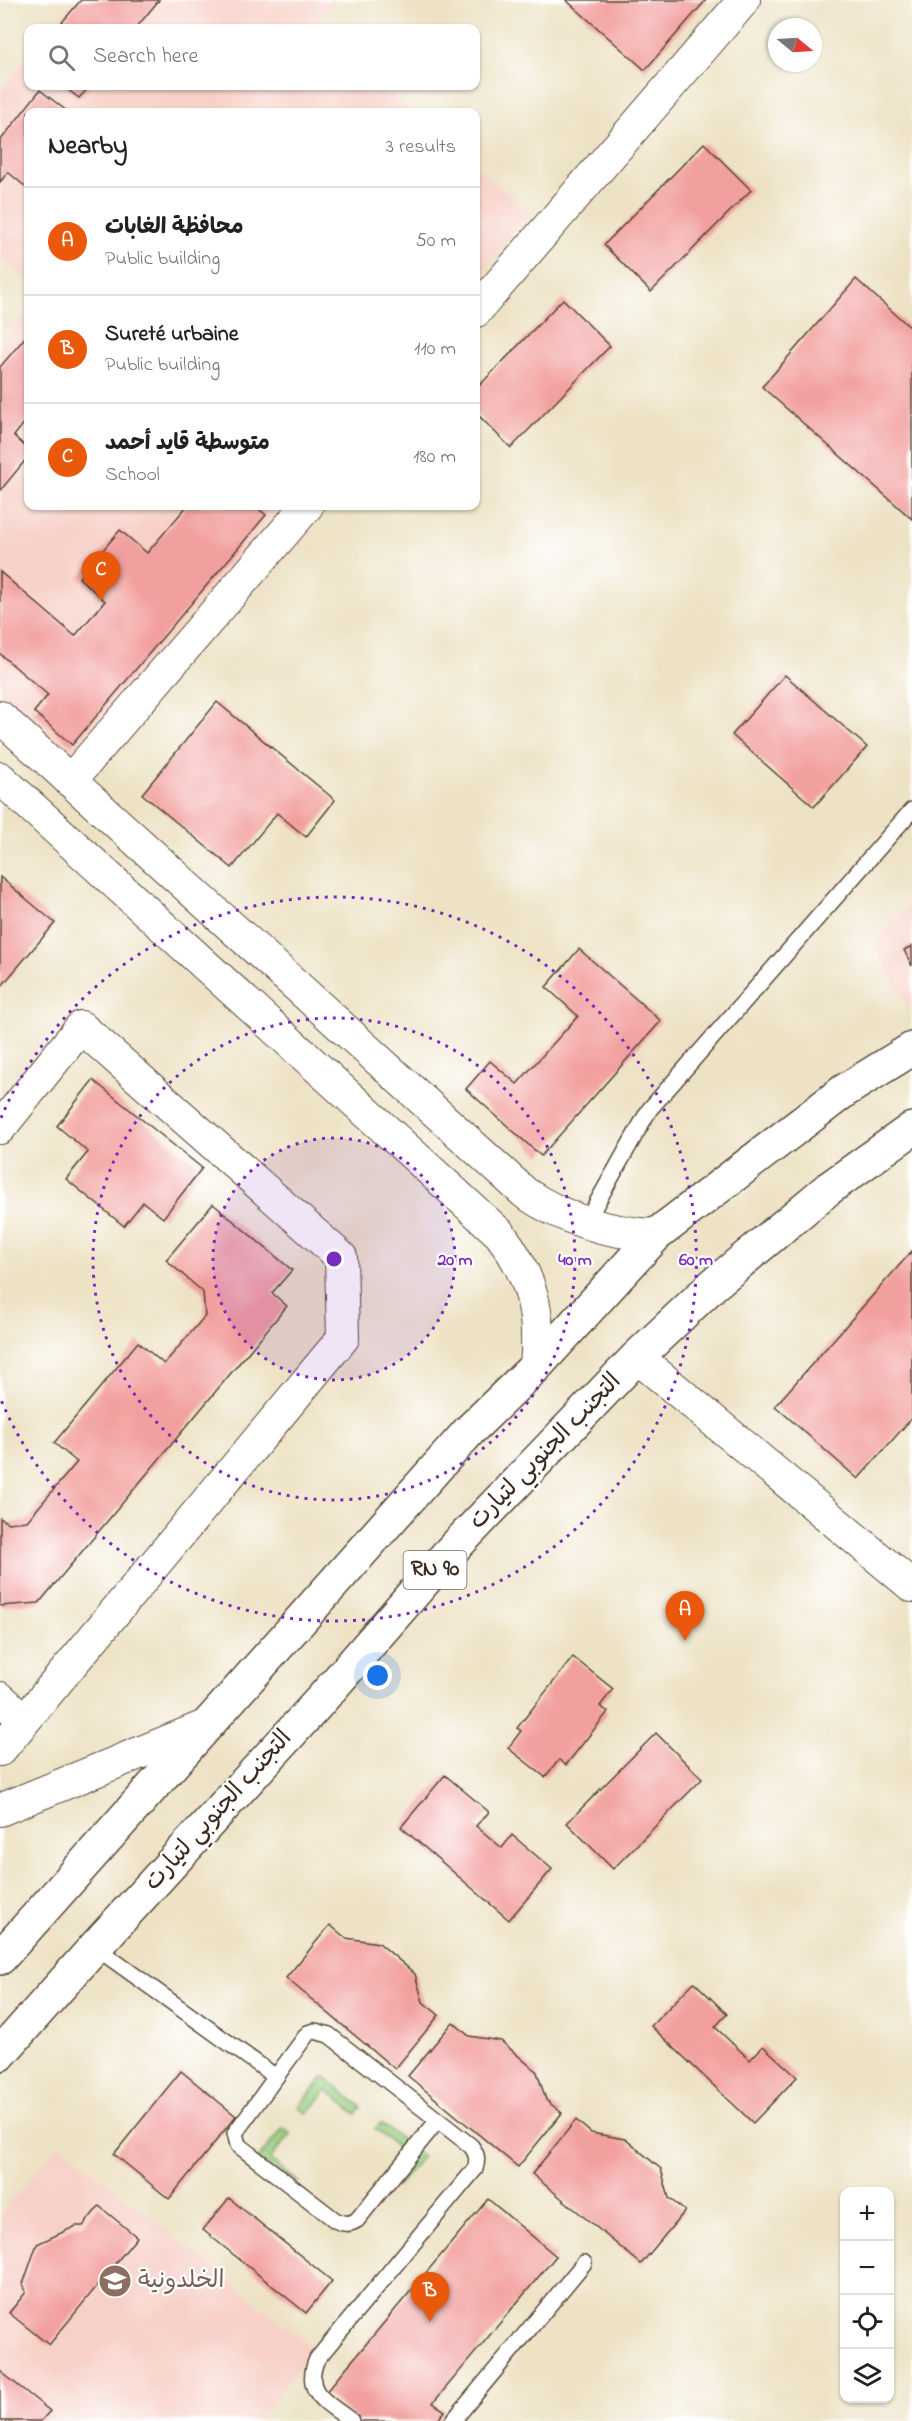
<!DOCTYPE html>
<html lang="en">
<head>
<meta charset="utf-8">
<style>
  :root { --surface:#fff; --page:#f2f2f2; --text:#222; --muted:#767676; --line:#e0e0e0; --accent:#ea580c }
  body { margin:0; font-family:"Indie Flower","Playpen Sans Arabic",sans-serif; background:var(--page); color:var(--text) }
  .controls { position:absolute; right:18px; bottom:18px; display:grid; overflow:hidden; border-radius:12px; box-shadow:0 2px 4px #0004 }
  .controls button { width:54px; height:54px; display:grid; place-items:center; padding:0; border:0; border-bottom:2px solid var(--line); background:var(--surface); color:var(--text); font:30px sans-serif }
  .compass { position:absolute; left:768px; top:18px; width:54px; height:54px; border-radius:50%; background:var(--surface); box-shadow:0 2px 4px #0004; rotate:108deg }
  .you { position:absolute; left:378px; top:1676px; width:21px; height:21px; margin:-15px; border:4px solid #fff; border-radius:50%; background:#1a73e8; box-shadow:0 0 0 9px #1a73e833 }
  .badge { display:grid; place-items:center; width:39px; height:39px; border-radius:50%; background:var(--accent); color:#fff; font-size:20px; font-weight:700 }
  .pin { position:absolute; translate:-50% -50px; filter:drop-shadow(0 2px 3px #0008) }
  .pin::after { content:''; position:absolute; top:32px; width:21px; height:18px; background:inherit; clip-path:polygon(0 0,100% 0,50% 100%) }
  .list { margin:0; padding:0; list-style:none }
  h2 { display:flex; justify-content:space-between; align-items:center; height:78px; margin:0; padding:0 24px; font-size:26px }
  h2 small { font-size:20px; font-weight:400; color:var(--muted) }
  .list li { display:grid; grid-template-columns:39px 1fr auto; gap:18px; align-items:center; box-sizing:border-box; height:108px; padding:0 24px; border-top:2px solid var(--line) }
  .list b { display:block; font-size:22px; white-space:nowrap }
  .list p { margin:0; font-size:20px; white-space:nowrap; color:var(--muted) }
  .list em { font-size:20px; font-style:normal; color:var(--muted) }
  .icon { flex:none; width:33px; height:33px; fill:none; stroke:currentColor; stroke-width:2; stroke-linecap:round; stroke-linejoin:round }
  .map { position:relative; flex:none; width:912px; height:2421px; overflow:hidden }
  .search { position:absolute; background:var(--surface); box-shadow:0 2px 4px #0004; left:24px; top:24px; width:456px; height:66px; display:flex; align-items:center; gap:15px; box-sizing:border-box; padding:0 21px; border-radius:12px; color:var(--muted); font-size:22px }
  .panel { position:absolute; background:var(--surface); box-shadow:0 2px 4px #0004; left:24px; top:108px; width:456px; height:402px; border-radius:12px }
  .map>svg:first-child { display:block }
  .built { fill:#f7d1c7 }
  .green { fill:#97cf82; stroke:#697c50; stroke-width:1.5 }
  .building { fill:#f2a09f }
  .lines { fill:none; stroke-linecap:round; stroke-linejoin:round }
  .service-casing { stroke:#564637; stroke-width:18 }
  .minor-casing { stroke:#564637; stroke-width:34 }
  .trunk-casing { stroke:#564637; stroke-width:36 }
  .service { stroke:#fff; stroke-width:15 }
  .minor { stroke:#fff; stroke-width:32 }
  .trunk { stroke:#fff; stroke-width:33 }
  .ring { fill:none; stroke:#7b2cbf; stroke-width:3; stroke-dasharray:3 6 }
  .labels { text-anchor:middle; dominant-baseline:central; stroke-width:4.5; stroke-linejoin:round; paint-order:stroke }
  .shield { fill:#fff; stroke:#766a62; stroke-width:1.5 }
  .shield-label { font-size:22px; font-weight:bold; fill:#3b2a1e }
  .street-label { font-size:24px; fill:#3b2a1e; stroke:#fff }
  .education-label { font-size:24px; fill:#785e54; stroke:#fff; text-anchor:start }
  .centre { fill:#7b2cbf; stroke:#fff; stroke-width:3 }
  .ring-label { font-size:18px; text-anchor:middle; font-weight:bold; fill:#7b2cbf; stroke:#fff; stroke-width:4.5; stroke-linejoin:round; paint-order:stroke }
</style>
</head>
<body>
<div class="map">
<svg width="912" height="2421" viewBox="0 0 912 2421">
  <rect width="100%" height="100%" fill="#fff"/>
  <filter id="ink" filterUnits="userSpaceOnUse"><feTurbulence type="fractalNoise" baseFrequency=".0167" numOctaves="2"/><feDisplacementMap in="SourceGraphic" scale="12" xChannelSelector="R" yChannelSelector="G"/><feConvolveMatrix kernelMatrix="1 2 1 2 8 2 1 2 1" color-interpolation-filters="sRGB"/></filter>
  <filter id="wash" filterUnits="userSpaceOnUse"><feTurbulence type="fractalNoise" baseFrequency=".008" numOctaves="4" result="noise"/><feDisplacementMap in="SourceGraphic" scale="24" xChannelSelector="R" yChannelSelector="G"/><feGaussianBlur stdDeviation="1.35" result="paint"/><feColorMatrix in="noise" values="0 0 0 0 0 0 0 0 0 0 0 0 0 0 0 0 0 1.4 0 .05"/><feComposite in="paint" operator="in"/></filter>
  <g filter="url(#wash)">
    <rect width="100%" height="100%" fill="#ede2c4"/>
    <g class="built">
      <path d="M75,0H335L313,28H51Z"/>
      <path d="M28,56V86H380L412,112H28V280L0,258V91Z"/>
      <path d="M476,166L530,213L476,278Z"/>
      <path d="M28,311V506H282L70,755L0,697V344Z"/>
      <path d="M912,901V1007L908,1009L873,945Z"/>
      <path d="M60,2144L314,2349L257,2421H0V2214Z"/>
    </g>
    <g class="green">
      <path d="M324,2076L361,2107L356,2114L327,2090L307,2114L299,2107Z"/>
      <path d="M381,2123L422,2156L397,2187L389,2180L408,2156L375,2129Z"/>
      <path d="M283,2128L291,2134L270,2159L300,2183L257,2160Z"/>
    </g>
    <g id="blocks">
      <g class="building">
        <path d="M81,0H159L136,28H57Z"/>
        <path d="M566,0H706L645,70Z"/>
        <path d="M63,86H90L79,98Z"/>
        <path d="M40,90L68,112H28V189L8,172L0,182V141Z"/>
        <path d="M704,143L751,190L651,292L604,245Z"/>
        <path d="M856,279L912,329V519L762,387Z"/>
        <path d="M563,299L610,346L511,448L476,413V389Z"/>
        <path d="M28,334V418L14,436L28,449V457L0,491V367Z"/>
        <path d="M187,506H255L266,515L72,745L34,712L48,695L0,654V572L75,636L105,601L79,578L120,530L147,553Z"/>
        <path d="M785,675L867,747L814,807L732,735Z"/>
        <path d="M217,702L335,800L306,837L277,813L232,868L142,794Z"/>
        <path d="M0,877L55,923L0,988Z"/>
        <path d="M912,946V966L904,950Z"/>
        <path d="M579,949L661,1021L541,1156L466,1089L490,1061L517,1084L578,1016L546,987Z"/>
        <path d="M93,1080L202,1168L163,1218L143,1202L124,1226L66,1179L88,1152L57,1126Z"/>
        <path d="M213,1204L292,1270L272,1293L287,1306L39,1603L0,1606V1518L8,1523L27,1521L77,1462L54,1443L138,1342L164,1364L205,1316L203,1292L166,1260Z"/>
        <path d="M912,1251V1418L858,1479L775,1406Z"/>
        <path d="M573,1657L613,1689L600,1706L608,1712L566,1765L559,1760L545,1777L508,1748L521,1731L517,1728Z"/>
        <path d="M656,1733L702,1779L613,1869L567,1823Z"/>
        <path d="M445,1775L489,1812L476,1826L502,1848L512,1835L552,1869L509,1920L401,1827Z"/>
        <path d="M330,1925L346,1938L379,1943L415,1974L423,2002L439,2015L395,2069L286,1978Z"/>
        <path d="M694,1982L727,2014L715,2027L750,2060L763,2046L797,2077L753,2123L651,2026Z"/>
        <path d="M453,2022L469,2036L501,2041L537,2072L546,2100L562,2113L518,2167L408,2076Z"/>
        <path d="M181,2071L236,2116L169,2199L114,2154Z"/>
        <path d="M576,2120L591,2133L625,2139L661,2169L669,2198L685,2211L641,2264L532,2174Z"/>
        <path d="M229,2198L332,2281L306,2313L203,2230Z"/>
        <path d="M488,2199L556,2256L433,2403L445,2411L437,2421H358L325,2393Z"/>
        <path d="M99,2206L137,2237L49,2345L9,2313L26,2292L23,2284L37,2244L76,2226H83Z"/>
        <path d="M0,2371L50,2411L41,2421H0Z"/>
      </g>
    </g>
  </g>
  <g filter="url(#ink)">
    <use href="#blocks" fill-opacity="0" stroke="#564637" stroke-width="1.5"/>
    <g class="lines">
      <g class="service-casing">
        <g id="service">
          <path d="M585,1224L649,1110L912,810"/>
          <path d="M95,1947L276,2077"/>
          <path d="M351,2421C327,2402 302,2393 317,2359L475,2169C478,2159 477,2154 471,2146L329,2035L315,2031L308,2033L235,2133L238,2145L335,2220C343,2224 349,2225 357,2220L438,2120"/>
          <path d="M453,2421L584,2263"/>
        </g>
      </g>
      <g class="minor-casing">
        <g id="minor">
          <path d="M476,311L744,0"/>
          <path d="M0,717L525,1193C565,1220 608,1233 656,1235"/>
          <path d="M0,778L500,1234C532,1277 541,1313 536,1366"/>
          <path d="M70,781L307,506"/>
          <path d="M0,1128L81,1027L341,1257L343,1338L0,1750"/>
          <path d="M637,1357L912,1586"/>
          <path d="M0,1698L24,1720"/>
          <path d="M0,1810L205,1726"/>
        </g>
      </g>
      <g class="trunk-casing">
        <g id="trunk">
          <path d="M0,1958L470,1430L536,1366L656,1235L844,1091L912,1049"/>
          <path d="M0,2054L95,1947L320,1701L446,1556L637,1357L713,1285L828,1189L912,1129"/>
        </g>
      </g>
      <use href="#service" class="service"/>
      <use href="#minor" class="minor"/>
      <use href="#trunk" class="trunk"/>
    </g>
  </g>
  <circle cx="334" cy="1259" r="121" fill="#7b2cbf" fill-opacity=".12"/>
  <g class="ring">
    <circle cx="334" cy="1259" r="121"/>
    <circle cx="334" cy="1259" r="241"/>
    <path d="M1 1118A362 362 0 1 1 1 1400"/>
  </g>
  <defs>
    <g id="university-disc" transform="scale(1.725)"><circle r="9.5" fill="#8d6e63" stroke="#fff"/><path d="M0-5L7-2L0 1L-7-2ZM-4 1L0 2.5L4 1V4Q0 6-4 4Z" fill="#fff"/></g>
  </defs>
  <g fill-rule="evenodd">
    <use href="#university-disc" x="115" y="2281"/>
  </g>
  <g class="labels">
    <rect class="shield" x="403.5" y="1551" width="63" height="38" rx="4.5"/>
    <g class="shield-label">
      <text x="435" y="1570">RN 90</text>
    </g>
    <g class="street-label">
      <text transform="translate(546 1452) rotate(-46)">التجنب الجنوبي لتيارت</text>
      <text transform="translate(219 1811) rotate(-48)">التجنب الجنوبي لتيارت</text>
    </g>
    <g class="education-label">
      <text x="138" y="2281">الخلدونية</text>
    </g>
  </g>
  <circle cx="334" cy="1259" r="9" class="centre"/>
  <g class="ring-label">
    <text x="455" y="1265">20 m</text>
    <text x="575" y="1265">40 m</text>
    <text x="696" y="1265">60 m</text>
  </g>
</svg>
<div class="controls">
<button>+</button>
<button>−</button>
<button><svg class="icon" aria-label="locate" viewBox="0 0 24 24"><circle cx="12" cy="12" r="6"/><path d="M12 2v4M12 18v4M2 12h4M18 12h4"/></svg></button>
<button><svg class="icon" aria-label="layers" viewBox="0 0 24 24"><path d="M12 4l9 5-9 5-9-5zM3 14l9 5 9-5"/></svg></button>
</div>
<svg class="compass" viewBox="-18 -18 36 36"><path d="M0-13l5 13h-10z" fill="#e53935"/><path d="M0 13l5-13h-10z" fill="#767676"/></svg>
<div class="you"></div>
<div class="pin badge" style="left:685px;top:1641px">A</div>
<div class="pin badge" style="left:430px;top:2322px">B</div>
<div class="pin badge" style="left:101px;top:601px">C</div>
<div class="search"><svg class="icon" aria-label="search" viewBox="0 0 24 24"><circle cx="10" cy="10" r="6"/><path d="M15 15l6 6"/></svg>Search here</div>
<section class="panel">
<h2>Nearby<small>3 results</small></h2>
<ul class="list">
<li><span class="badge">A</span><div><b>محافظة الغابات</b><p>Public building</p></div><em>50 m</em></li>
<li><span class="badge">B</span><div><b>Sureté urbaine</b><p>Public building</p></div><em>110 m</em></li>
<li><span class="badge">C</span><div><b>متوسطة قايد أحمد</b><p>School</p></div><em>180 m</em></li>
</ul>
</section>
</div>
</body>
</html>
